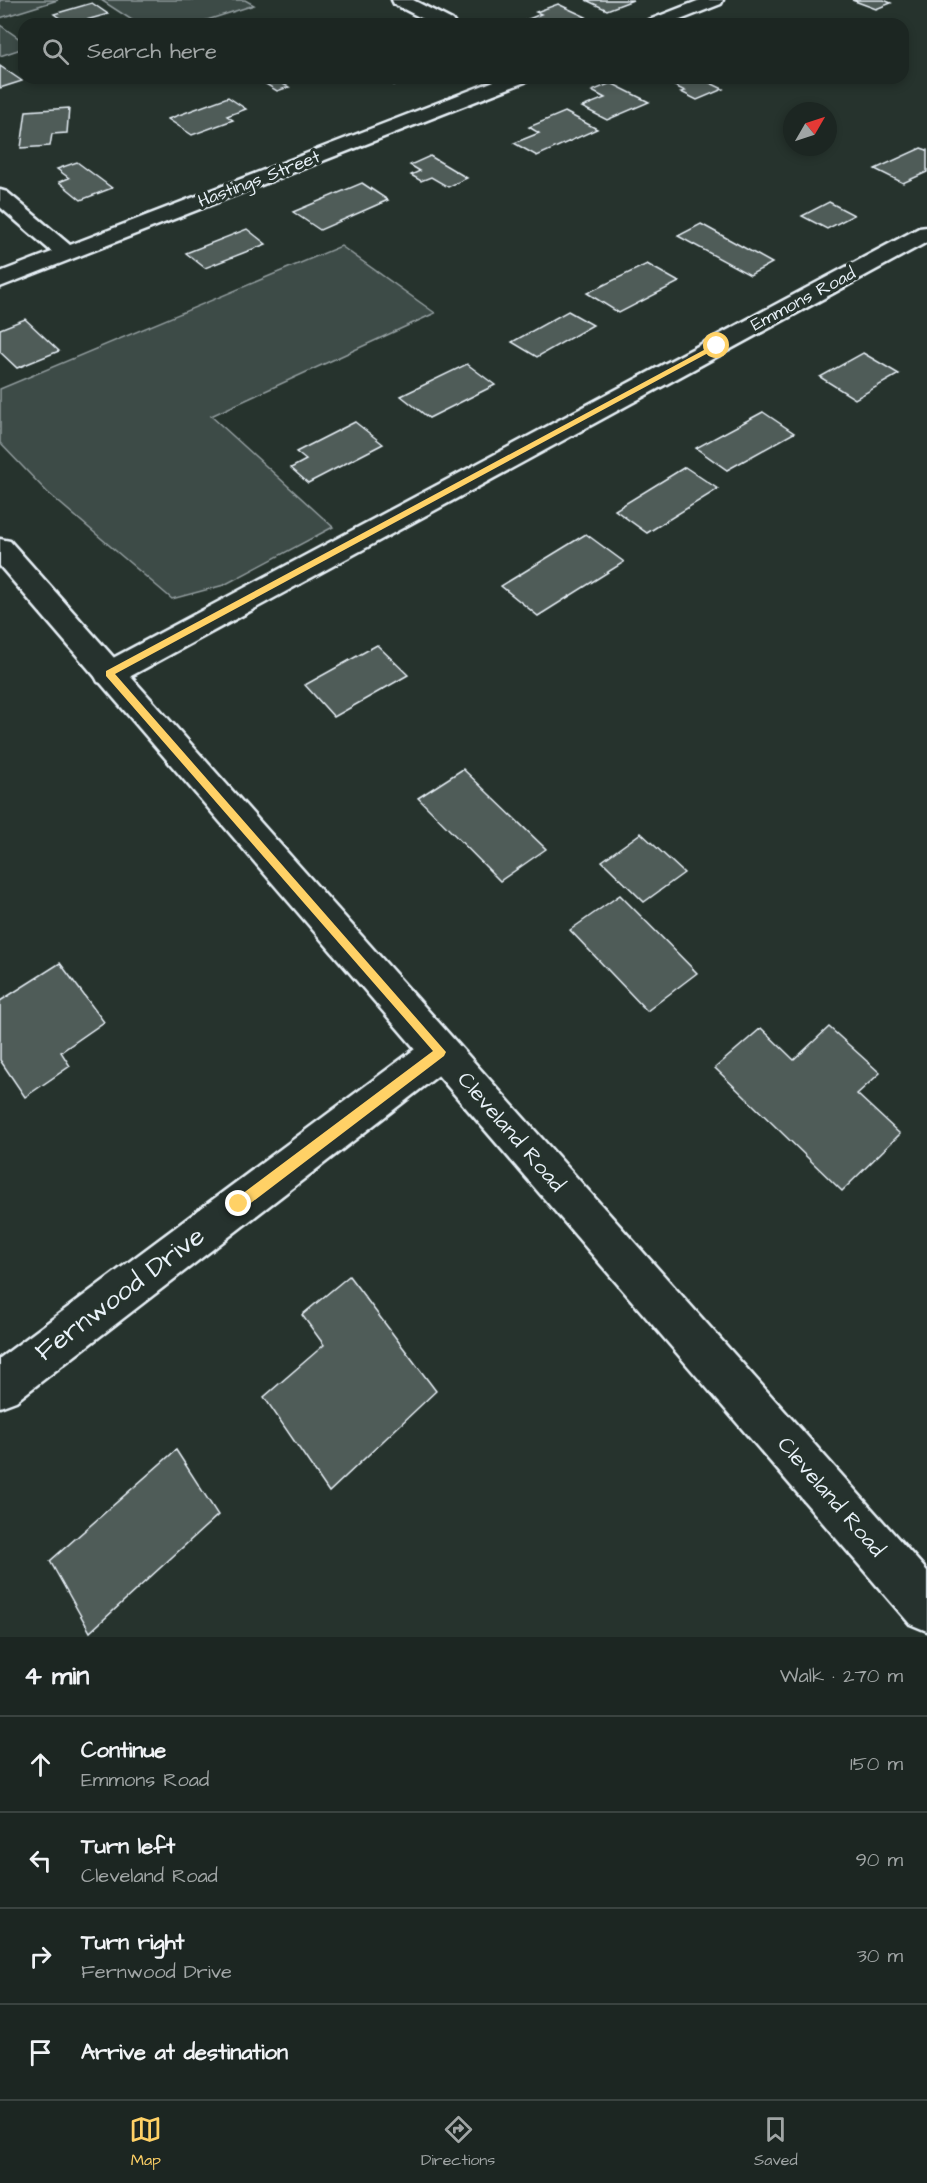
<!DOCTYPE html>
<html lang="en">
<head>
<meta charset="utf-8">
<style>
  :root { --surface:#1c2622; --page:#29322f; --text:#f1f3f6; --muted:#a0a5a5; --line:#3a4340; --accent:#ffd166 }
  body { margin:0; font-family:"Architects Daughter",sans-serif; background:var(--page); color:var(--text) }
  .compass { position:absolute; left:783px; top:102px; width:54px; height:54px; border-radius:50%; background:var(--surface); box-shadow:0 3px 9px #0003; rotate:51deg }
  .stop { position:absolute; width:18px; height:18px; margin:-14px; border:4px solid #ffd166; border-radius:50%; background:#fff }
  .stop.end { background:#ffd166; border-color:#fff; box-shadow:0 2px 6px #0008 }
  .list { margin:0; padding:0; list-style:none }
  h2 { display:flex; justify-content:space-between; align-items:center; height:78px; margin:0; padding:0 24px; font-size:26px }
  h2 small { font-size:20px; font-weight:400; color:var(--muted) }
  .list li { display:grid; grid-template-columns:39px 1fr auto; gap:18px; align-items:center; box-sizing:border-box; height:96px; padding:0 24px; border-top:2px solid var(--line) }
  .list b { display:block; font-size:22px; white-space:nowrap }
  .list p { margin:0; font-size:20px; white-space:nowrap; color:var(--muted) }
  .list em { font-size:20px; font-style:normal; color:var(--muted) }
  .icon { flex:none; width:33px; height:33px; fill:none; stroke:currentColor; stroke-width:2; stroke-linecap:round; stroke-linejoin:round }
  .map { position:relative; flex:none; width:927px; height:1637px; overflow:hidden }
  .search { position:absolute; background:var(--surface); box-shadow:0 3px 9px #0003; left:18px; right:18px; top:18px; height:66px; display:flex; align-items:center; gap:15px; box-sizing:border-box; padding:0 21px; border-radius:18px; color:var(--muted); font-size:22px }
  .sheet { height:462px; background:var(--surface) }
  nav { display:flex; justify-content:space-around; align-items:center; box-sizing:border-box; height:84px; border-top:2px solid var(--line); background:var(--surface); font-size:16px; color:var(--muted) }
  nav a { display:grid; justify-items:center; gap:3px }
  nav .on { color:var(--accent) }
  .map>svg:first-child { display:block }
  .green { fill:#3e4b47; stroke:#939ea0; stroke-width:1.5 }
  .building { fill:#505c59; stroke:#e8f1f8; stroke-width:1.5 }
  .lines { fill:none; stroke-linecap:round; stroke-linejoin:round }
  .minor-casing { stroke:#e8f1f8; stroke-width:5 }
  .secondary-casing { stroke:#e8f1f8; stroke-width:5 }
  .minor { fill:#26332d; fill-rule:evenodd }
  .secondary { fill:#26332d; fill-rule:evenodd }
  .route { fill:#ffd166 }
  .labels { text-anchor:middle; dominant-baseline:central; stroke-width:6; stroke-linejoin:round; paint-order:stroke }
  .far-street-label { font-size:18px; fill:#e8f1f8; stroke:#26332d }
  .street-label { font-size:22px; fill:#e8f1f8; stroke:#26332d }
  .near-street-label { font-size:27px; fill:#e8f1f8; stroke:#26332d }
</style>
</head>
<body>
<div class="map">
<svg width="927" height="1637" viewBox="0 0 927 1637">
  <rect width="100%" height="100%" fill="#26332d"/>
  <filter id="ink" filterUnits="userSpaceOnUse"><feTurbulence type="fractalNoise" baseFrequency=".0167" numOctaves="2"/><feDisplacementMap in="SourceGraphic" scale="12" xChannelSelector="R" yChannelSelector="G"/><feConvolveMatrix kernelMatrix="1 2 1 2 8 2 1 2 1" color-interpolation-filters="sRGB"/></filter>
  <g filter="url(#ink)">
    <g class="green">
      <path d="M0,0H58L0,18Z"/>
      <path d="M101,0H245L254,5L195,24H138Z"/>
      <path d="M0,25L24,42V48L0,56Z"/>
      <path d="M341,246L435,313L211,416L333,527L224,585L172,599L47,492L0,443V389Z"/>
    </g>
    <g class="building">
      <path d="M586,0H633L607,10Z"/>
      <path d="M852,0H884L891,3L876,9Z"/>
      <path d="M92,3L108,14L72,24H68L54,14Z"/>
      <path d="M558,4L586,17L569,24H525L521,22L541,14L536,12Z"/>
      <path d="M0,66L22,81L0,88Z"/>
      <path d="M256,78H291L294,80L283,84L289,87L277,91Z"/>
      <path d="M382,78H413L394,85Z"/>
      <path d="M659,78H700L723,89L697,100L681,92L685,91Z"/>
      <path d="M611,83L649,102L607,120L582,107L605,98L592,91Z"/>
      <path d="M228,97L246,109L227,116L233,120L192,135L168,119Z"/>
      <path d="M69,108L67,133L52,134L50,146L21,148L26,111Z"/>
      <path d="M565,112L597,129L537,156L514,143L539,133L529,127Z"/>
      <path d="M921,148L927,150V172L903,183L875,169Z"/>
      <path d="M430,156L467,178L448,187L431,177L421,181L411,175L420,171L410,165Z"/>
      <path d="M77,162L112,188L81,200L59,182L69,178L57,169Z"/>
      <path d="M362,183L388,200L320,230L293,212Z"/>
      <path d="M829,202L854,215L827,229L802,216Z"/>
      <path d="M701,224L772,263L750,275L678,236Z"/>
      <path d="M247,229L266,244L205,268L186,253Z"/>
      <path d="M647,264L679,282L619,313L587,293Z"/>
      <path d="M568,311L593,325L537,357L512,342Z"/>
      <path d="M25,319L59,351L17,368L0,352V329Z"/>
      <path d="M863,353L899,374L855,399L820,377Z"/>
      <path d="M467,364L495,385L429,418L401,396Z"/>
      <path d="M763,412L794,433L727,470L696,448Z"/>
      <path d="M355,422L383,444L308,483L291,468L306,460L296,452Z"/>
      <path d="M685,467L718,489L647,533L615,510Z"/>
      <path d="M586,534L624,562L538,616L501,586Z"/>
      <path d="M377,645L408,675L334,717L305,685Z"/>
      <path d="M463,769L546,849L500,881L418,798Z"/>
      <path d="M641,833L684,873L644,902L602,861Z"/>
      <path d="M620,895L697,973L647,1011L570,930Z"/>
      <path d="M60,963L104,1022L61,1052L70,1066L25,1097L0,1060V1001Z"/>
      <path d="M829,1027L880,1073L857,1094L900,1134L842,1191L715,1068L761,1028L794,1060Z"/>
      <path d="M349,1276L436,1391L329,1492L264,1397L324,1345L302,1315Z"/>
      <path d="M176,1450L218,1515L90,1632L50,1561Z"/>
    </g>
    <g class="lines">
      <g class="minor-casing">
        <g id="minor">
          <path d="M392,0H413L452,20L455,24H433L394,4Z"/>
          <path d="M700,0H723L721,4L670,24H646L649,20Z"/>
          <path d="M502,78H528L525,82L0,287V272L52,252L0,207V190L7,192L70,245Z"/>
          <path d="M927,227V242L120,682L109,685L98,682L94,674L98,666L919,228Z"/>
          <path d="M440,1034L453,1040L459,1052L453,1064L16,1401L0,1407V1358L427,1040Z"/>
        </g>
      </g>
      <g class="secondary-casing">
        <path id="secondary" d="M0,539L10,541L927,1571V1631L910,1624L0,566Z"/>
      </g>
      <use href="#minor" class="minor"/>
      <use href="#secondary" class="secondary"/>
    </g>
  </g>
  <path class="route" d="M715,344L721,346L115,674L446,1052L444,1056L243,1209H234V1200L433,1051L106,676V671Z"/>
  <g class="labels">
    <g class="far-street-label">
      <text transform="translate(259 179) rotate(-21)">Hastings Street</text>
      <text transform="translate(803 299) rotate(-28)">Emmons Road</text>
    </g>
    <g class="street-label">
      <text transform="translate(511 1132) rotate(49)">Cleveland Road</text>
      <text transform="translate(831 1497) rotate(49)">Cleveland Road</text>
    </g>
    <g class="near-street-label">
      <text transform="translate(120 1294) rotate(-37)">Fernwood Drive</text>
    </g>
  </g>
</svg>
<svg class="compass" viewBox="-18 -18 36 36"><path d="M0-13l5 13h-10z" fill="#e53935"/><path d="M0 13l5-13h-10z" fill="#a0a5a5"/></svg>
<div class="stop" style="left:717px;top:346px"></div>
<div class="stop end" style="left:239px;top:1204px"></div>
<div class="search"><svg class="icon" aria-label="search" viewBox="0 0 24 24"><circle cx="10" cy="10" r="6"/><path d="M15 15l6 6"/></svg>Search here</div>
</div>
<section class="sheet">
<h2>4 min<small>Walk · 270 m</small></h2>
<ul class="list">
<li><svg class="icon" aria-label="ahead" viewBox="0 0 24 24"><path d="M12 20V5M6 11l6-6 6 6"/></svg><div><b>Continue</b><p>Emmons Road</p></div><em>150 m</em></li>
<li><svg class="icon" aria-label="left" viewBox="0 0 24 24"><path d="M17 20v-9H6M10 6l-5 5 5 5"/></svg><div><b>Turn left</b><p>Cleveland Road</p></div><em>90 m</em></li>
<li><svg class="icon" aria-label="right" viewBox="0 0 24 24"><path d="M7 20v-9h11M14 6l5 5-5 5"/></svg><div><b>Turn right</b><p>Fernwood Drive</p></div><em>30 m</em></li>
<li><svg class="icon" aria-label="arrive" viewBox="0 0 24 24"><path d="M6 21V4h12l-3 4 3 4H6"/></svg><div><b>Arrive at destination</b></div></li>
</ul>
</section>
<nav>
<a class="on"><svg class="icon" aria-label="map" viewBox="0 0 24 24"><path d="M3 6l6-2 6 2 6-2v14l-6 2-6-2-6 2zM9 4v14M15 6v14"/></svg>Map</a>
<a><svg class="icon" aria-label="directions" viewBox="0 0 24 24"><path d="M12 3l9 9-9 9-9-9zM9 14v-3h6M13 9l2 2-2 2"/></svg>Directions</a>
<a><svg class="icon" aria-label="saved" viewBox="0 0 24 24"><path d="M7 4h10v16l-5-4-5 4z"/></svg>Saved</a>
</nav>
</body>
</html>
